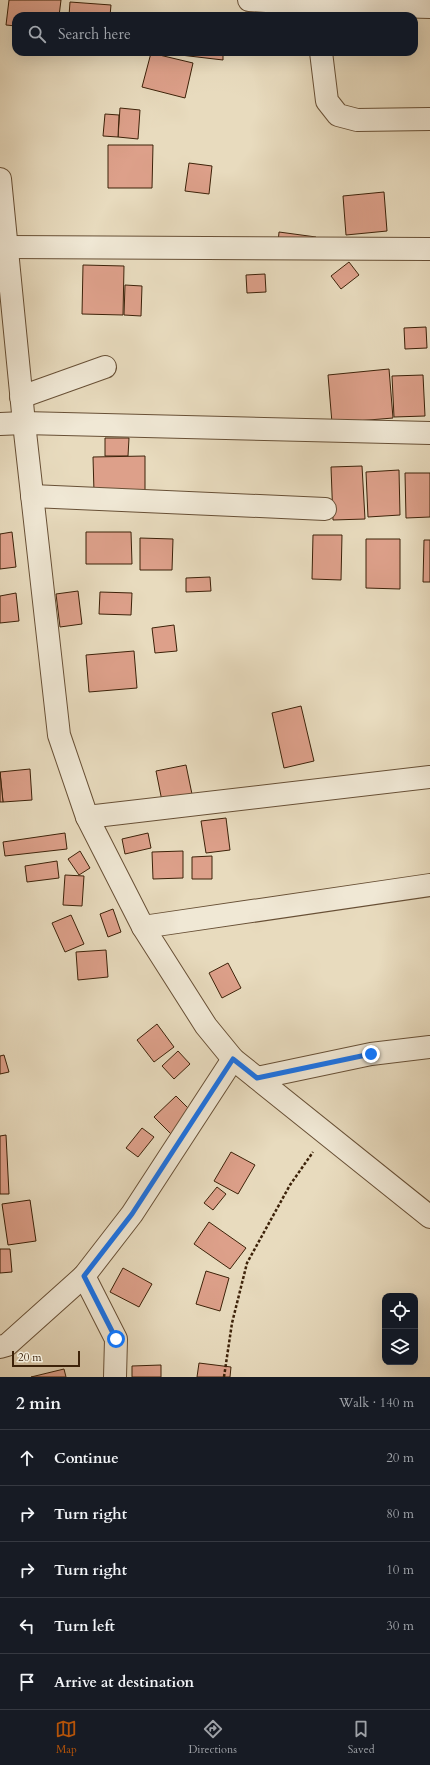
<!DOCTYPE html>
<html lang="en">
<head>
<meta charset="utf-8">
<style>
  :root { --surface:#171b24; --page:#242831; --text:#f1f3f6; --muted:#9ea1a6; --line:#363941; --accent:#b45309 }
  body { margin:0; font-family:Cardo,serif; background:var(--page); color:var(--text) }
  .controls { position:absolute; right:12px; bottom:12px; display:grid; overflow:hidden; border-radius:8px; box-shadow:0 4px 16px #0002 }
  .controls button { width:36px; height:36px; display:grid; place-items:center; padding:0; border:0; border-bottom:1px solid var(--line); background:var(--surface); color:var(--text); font:20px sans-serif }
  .scale { position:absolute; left:12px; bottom:10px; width:68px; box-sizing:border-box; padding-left:4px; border:2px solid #3d2209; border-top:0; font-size:11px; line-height:14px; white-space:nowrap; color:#3d2209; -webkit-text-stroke:3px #f0e8d5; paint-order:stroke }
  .stop { position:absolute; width:12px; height:12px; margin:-9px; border:3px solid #1a73e8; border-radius:50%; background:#fff }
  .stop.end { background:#1a73e8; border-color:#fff; box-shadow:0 1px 4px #0008 }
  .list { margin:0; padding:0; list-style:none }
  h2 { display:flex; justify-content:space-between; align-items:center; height:52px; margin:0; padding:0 16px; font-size:17px }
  h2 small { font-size:13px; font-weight:400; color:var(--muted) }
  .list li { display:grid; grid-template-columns:26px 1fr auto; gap:12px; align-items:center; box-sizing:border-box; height:56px; padding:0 16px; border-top:1px solid var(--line) }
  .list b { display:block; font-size:15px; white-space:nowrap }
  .list em { font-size:13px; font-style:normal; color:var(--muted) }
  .icon { flex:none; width:22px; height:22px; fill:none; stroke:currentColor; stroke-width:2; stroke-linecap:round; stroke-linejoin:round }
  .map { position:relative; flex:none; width:430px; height:1377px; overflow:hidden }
  .search { position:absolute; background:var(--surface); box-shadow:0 4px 16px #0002; left:12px; right:12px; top:12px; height:44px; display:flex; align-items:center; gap:10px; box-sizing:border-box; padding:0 14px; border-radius:12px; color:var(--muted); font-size:15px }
  .sheet { height:332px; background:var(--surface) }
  nav { display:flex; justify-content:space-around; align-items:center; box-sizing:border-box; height:56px; border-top:1px solid var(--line); background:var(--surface); font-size:11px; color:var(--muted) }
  nav a { display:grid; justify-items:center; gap:2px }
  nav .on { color:var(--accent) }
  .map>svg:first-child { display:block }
  .building { fill:#dda08a; stroke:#3d2209 }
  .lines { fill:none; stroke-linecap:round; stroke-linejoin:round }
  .minor-casing { stroke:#685036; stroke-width:24 }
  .path { stroke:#3d2209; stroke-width:2.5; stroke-dasharray:3 2; stroke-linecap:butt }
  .minor { stroke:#f0e8d5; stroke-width:22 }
  .route { stroke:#1a73e8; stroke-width:5 }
</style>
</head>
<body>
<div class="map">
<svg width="430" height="1377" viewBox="0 0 430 1377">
  <rect width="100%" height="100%" fill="#e8dbbe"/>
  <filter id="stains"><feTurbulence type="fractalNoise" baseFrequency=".005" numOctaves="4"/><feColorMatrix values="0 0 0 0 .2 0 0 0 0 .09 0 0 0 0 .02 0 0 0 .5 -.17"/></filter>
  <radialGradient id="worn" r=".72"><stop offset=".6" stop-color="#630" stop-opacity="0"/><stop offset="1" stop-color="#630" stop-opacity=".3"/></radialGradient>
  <g class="building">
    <path d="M9,0H61L59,16H16V26L6,25Z"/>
    <path d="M70,2L111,5L110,16H69Z"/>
    <path d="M173,52H223V60L172,54Z"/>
    <path d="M151,53L193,63L185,98L142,87Z"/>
    <path d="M120,108L140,110L138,139L118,137Z"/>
    <path d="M105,114L119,115L118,137L103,136Z"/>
    <path d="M108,145H153L152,188H108Z"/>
    <path d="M189,163L212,166L209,194L185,191Z"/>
    <path d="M384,192L387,231L346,235L343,196Z"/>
    <path d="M279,232L316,237L315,247L278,243Z"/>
    <path d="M349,262L359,275L341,289L331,276Z"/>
    <path d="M83,265L124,266L123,315L82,314Z"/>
    <path d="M265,274L266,292L247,293L246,275Z"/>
    <path d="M125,285L142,286L141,316L124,315Z"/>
    <path d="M426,327L427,348L405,349L404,328Z"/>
    <path d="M389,369L393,418L332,423L328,375Z"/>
    <path d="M423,375L425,416L394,417L392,376Z"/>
    <path d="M105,438H129L128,456H105Z"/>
    <path d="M145,456V491L94,492L93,457Z"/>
    <path d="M362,466L365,519L333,520L331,467Z"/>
    <path d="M399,470L400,515L368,517L366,472Z"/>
    <path d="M405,473H430V517L406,518Z"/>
    <path d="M12,532L16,567L0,569V534Z"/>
    <path d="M86,532H131L132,564H86Z"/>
    <path d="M313,535H342L341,580L312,579Z"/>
    <path d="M140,538L173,539L172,570H140Z"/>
    <path d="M366,539H400V589L366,588Z"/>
    <path d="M424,540H430V582H423Z"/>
    <path d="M210,577L211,591L186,592V578Z"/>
    <path d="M78,591L82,624L60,627L56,594Z"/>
    <path d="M100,592L132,593L131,615L99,614Z"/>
    <path d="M16,593L19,621L0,623V596Z"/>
    <path d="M174,625L177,651L155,653L152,628Z"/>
    <path d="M134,651L137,688L89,692L86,655Z"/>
    <path d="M301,706L314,761L284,768L272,713Z"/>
    <path d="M186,765L193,799L163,806L156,771Z"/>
    <path d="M30,769L32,800L3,802L0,772Z"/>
    <path d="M0,772L3,802H0Z"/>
    <path d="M226,818L230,850L206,853L201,821Z"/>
    <path d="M65,833L67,849L5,856L3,842Z"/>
    <path d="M148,833L151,848L125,854L122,839Z"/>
    <path d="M80,851L90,868L79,875L68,859Z"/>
    <path d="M183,851V878L153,879L152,852Z"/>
    <path d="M212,856V879H192V857Z"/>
    <path d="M57,861L59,878L27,882L25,866Z"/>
    <path d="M65,875L84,876L82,906L63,905Z"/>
    <path d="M113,909L121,932L108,937L100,914Z"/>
    <path d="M71,915L84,944L65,952L52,923Z"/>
    <path d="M106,950L108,977L78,980L76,952Z"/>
    <path d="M228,963L241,988L222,998L209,973Z"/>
    <path d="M157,1024L174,1047L154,1062L137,1040Z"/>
    <path d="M178,1051L190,1064L174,1079L162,1066Z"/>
    <path d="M4,1055L9,1072L0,1074V1056Z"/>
    <path d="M176,1096L195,1115L173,1136L154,1117Z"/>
    <path d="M142,1128L154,1137L138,1157L126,1148Z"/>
    <path d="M6,1135L9,1194H0V1136Z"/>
    <path d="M231,1152L255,1165L238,1194L214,1181Z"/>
    <path d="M217,1187L226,1194L213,1210L204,1203Z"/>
    <path d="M30,1200L36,1241L8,1245L2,1204Z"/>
    <path d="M209,1222L246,1248L230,1269L194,1244Z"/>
    <path d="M0,1249H10L12,1272L0,1273Z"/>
    <path d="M123,1268L152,1284L139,1307L110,1292Z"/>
    <path d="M206,1271L229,1278L220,1311L196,1304Z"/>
    <path d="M199,1363L231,1367L230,1377H197Z"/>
    <path d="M161,1365V1377H132V1366Z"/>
    <path d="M64,1369L66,1377H31Z"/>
  </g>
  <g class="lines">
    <g class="minor-casing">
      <g id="minor">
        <path d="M249,0L314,4L430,7"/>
        <path d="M321,52L327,101L338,115L357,120L430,119"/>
        <path d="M0,179L24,423L59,735L87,817L143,927L206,1026L233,1059L430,1217"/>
        <path d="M7,247L430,249"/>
        <path d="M21,397L105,367"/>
        <path d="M0,424L24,423L430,433"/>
        <path d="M32,496L325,509"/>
        <path d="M87,817L430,777"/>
        <path d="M143,927L430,885"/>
        <path d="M257,1078L371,1054L430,1047"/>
        <path d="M84,1276L116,1339L115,1377"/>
        <path d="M0,1347L7,1345L84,1276L132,1214L233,1059"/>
      </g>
    </g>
    <path class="path" d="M224,1377L232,1323L247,1263L290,1185L313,1152"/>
    <use href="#minor" class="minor"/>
  </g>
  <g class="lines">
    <path class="route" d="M116,1339L84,1276L132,1214L233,1059L257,1078L371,1054"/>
  </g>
  <rect width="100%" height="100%" filter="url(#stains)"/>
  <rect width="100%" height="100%" fill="url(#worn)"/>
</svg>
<div class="controls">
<button><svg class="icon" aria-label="locate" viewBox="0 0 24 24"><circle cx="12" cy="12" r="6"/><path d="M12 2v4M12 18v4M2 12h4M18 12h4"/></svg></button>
<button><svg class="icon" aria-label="layers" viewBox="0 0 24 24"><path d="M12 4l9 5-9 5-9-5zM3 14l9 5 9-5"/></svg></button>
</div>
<div class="scale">20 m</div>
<div class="stop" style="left:116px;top:1339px"></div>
<div class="stop end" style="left:371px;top:1054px"></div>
<div class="search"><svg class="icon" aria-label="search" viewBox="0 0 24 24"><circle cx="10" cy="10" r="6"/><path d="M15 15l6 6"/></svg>Search here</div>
</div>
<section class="sheet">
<h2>2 min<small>Walk · 140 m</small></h2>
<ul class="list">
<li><svg class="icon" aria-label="ahead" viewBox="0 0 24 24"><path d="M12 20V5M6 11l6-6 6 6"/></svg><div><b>Continue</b></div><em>20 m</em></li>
<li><svg class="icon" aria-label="right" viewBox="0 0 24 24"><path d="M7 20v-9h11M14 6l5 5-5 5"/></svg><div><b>Turn right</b></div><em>80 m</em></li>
<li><svg class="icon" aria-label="right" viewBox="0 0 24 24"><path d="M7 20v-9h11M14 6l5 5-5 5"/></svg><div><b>Turn right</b></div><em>10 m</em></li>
<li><svg class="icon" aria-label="left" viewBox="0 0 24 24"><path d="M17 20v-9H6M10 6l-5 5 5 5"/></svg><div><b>Turn left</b></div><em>30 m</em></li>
<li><svg class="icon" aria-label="arrive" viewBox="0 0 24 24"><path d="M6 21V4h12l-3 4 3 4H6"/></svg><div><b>Arrive at destination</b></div></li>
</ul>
</section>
<nav>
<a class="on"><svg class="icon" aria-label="map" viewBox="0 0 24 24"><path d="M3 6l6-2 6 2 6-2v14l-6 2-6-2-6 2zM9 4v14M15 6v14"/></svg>Map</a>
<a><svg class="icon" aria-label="directions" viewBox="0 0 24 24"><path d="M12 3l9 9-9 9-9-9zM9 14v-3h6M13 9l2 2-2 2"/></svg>Directions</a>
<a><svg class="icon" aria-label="saved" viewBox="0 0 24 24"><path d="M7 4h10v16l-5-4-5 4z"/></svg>Saved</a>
</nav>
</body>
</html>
